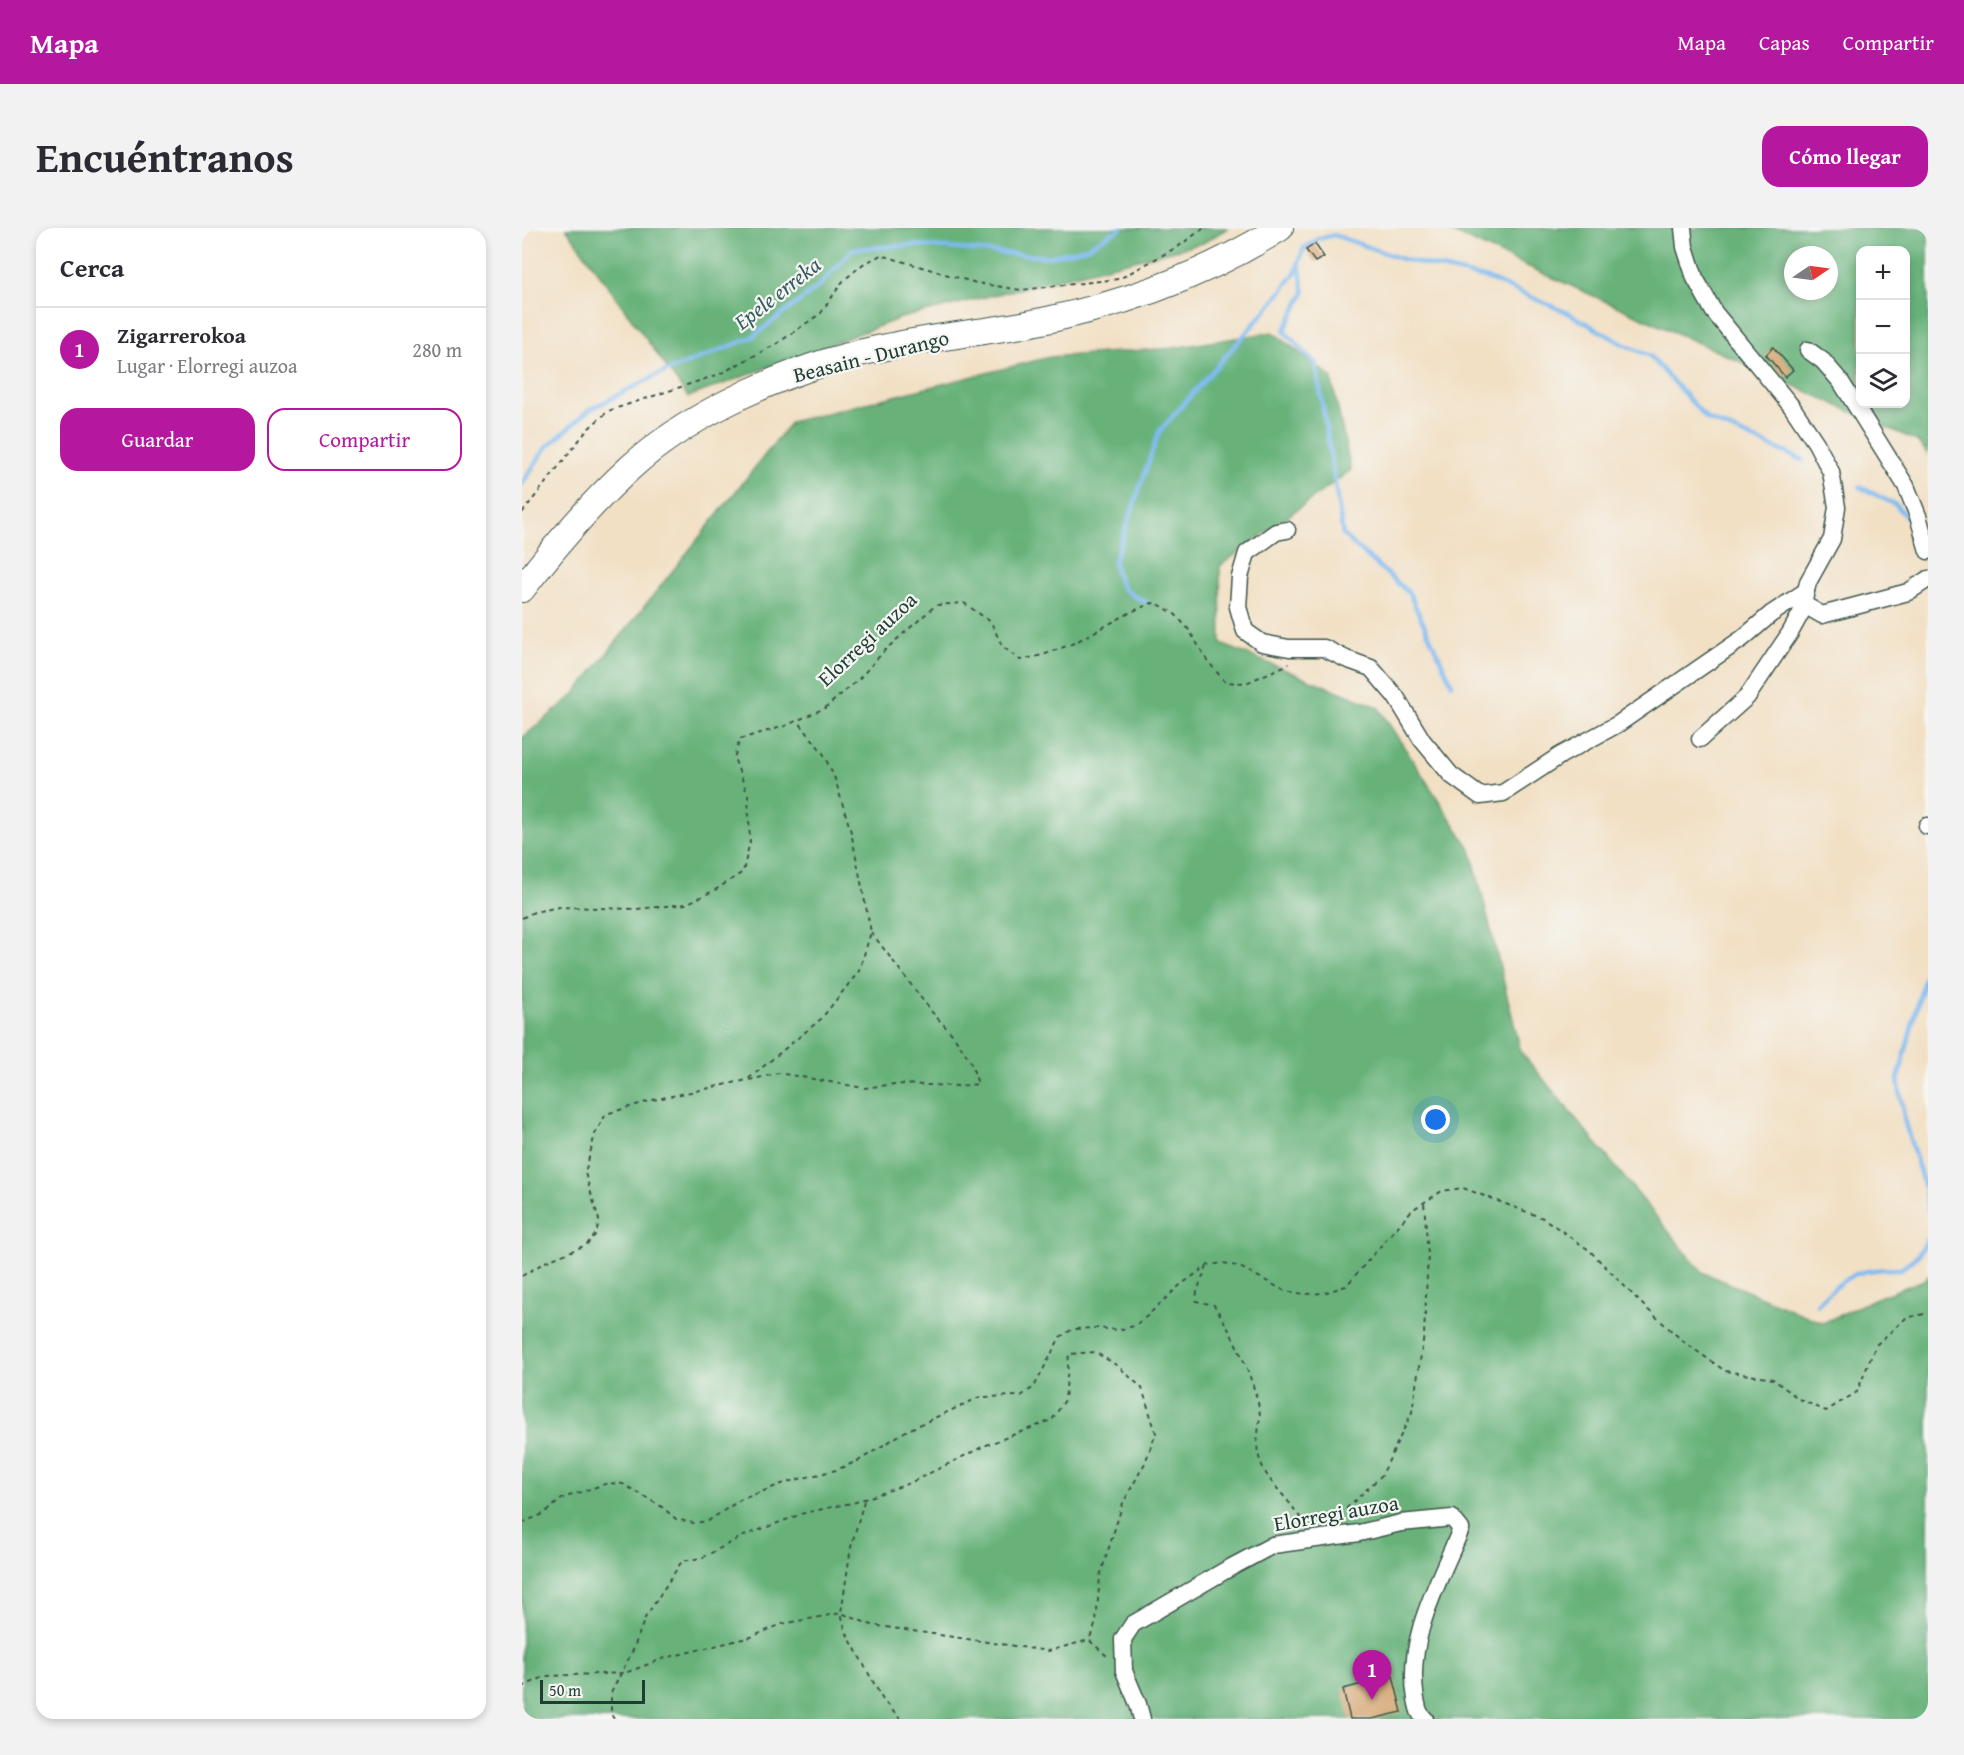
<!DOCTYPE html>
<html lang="es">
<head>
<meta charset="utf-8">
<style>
  :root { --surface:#fff; --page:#f2f2f3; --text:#2b2b33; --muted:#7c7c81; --line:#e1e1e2; --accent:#b5179e }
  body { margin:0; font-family:"Gentium Book Plus",serif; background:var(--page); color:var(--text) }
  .controls { position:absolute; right:18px; top:18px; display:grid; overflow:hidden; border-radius:12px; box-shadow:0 3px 9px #0003 }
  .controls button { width:54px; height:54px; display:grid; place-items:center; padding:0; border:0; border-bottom:2px solid var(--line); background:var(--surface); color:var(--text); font:30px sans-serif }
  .compass { position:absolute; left:1262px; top:18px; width:54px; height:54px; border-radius:50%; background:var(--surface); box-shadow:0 3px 9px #0003; rotate:77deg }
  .scale { position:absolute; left:18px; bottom:15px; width:105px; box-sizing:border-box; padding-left:6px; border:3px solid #1f3d34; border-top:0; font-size:16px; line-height:21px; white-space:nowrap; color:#1f3d34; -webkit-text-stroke:4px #f6f6f2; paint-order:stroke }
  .you { position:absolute; left:914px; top:892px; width:21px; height:21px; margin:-15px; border:4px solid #fff; border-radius:50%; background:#1a73e8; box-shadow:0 0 0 9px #1a73e833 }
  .badge { display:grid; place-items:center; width:39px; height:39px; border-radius:50%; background:var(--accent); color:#fff; font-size:20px; font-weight:700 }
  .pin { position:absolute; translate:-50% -50px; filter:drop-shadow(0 2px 3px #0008) }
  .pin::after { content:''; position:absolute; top:32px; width:21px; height:18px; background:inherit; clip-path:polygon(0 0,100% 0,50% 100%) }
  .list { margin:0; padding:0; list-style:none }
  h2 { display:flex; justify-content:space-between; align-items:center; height:78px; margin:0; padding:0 24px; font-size:26px }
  h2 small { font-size:20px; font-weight:400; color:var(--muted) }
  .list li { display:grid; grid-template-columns:39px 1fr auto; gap:18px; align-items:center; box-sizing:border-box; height:84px; padding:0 24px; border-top:2px solid var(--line) }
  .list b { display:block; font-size:22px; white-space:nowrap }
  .list p { margin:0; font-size:20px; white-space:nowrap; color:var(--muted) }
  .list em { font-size:20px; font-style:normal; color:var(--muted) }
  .actions { display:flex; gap:12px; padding:18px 24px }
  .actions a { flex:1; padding:14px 0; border:2px solid var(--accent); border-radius:18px; text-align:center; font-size:21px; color:var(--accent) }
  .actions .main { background:var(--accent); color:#fff }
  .icon { flex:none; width:33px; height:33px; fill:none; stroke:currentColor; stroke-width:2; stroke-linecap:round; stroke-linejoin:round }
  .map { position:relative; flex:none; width:1406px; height:1491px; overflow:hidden; border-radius:18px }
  header { display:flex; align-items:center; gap:36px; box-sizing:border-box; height:84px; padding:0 30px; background:var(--accent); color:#fff }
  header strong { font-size:28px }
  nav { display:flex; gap:33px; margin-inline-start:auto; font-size:21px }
  .intro { display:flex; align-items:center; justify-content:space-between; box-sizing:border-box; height:144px; padding:0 36px }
  h1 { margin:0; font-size:42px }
  .button { padding:15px 27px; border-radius:18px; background:var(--accent); color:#fff; font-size:21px; font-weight:700 }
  main { display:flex; gap:36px; padding:0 36px }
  aside { flex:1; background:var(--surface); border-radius:18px; box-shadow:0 3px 9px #0003 }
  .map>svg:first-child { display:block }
  .forest { fill:#68b27a; stroke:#447857; stroke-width:1.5; fill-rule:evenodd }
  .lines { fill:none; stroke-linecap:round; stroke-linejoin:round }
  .stream { stroke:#7dbaf0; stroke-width:4.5 }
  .building { fill:#d4a16c }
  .minor-casing { stroke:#3f554a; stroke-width:19 }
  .highway-casing { stroke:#3f554a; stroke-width:28 }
  .path { stroke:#3f554a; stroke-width:2; stroke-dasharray:4.5 4.5; stroke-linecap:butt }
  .minor { stroke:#fff; stroke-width:16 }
  .highway { stroke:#fff; stroke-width:26 }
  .labels { text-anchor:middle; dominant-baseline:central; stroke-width:4.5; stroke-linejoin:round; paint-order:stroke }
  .street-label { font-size:21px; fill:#1f3d34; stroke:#f6f6f2 }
  .water-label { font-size:22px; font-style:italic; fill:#365c63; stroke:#f6f6f2 }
</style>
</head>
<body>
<header>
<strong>Mapa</strong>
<nav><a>Mapa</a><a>Capas</a><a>Compartir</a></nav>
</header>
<div class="intro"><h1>Encuéntranos</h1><a class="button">Cómo llegar</a></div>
<main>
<aside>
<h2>Cerca<small></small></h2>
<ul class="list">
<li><span class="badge">1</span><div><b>Zigarrerokoa</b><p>Lugar · Elorregi auzoa</p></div><em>280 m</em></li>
</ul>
<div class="actions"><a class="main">Guardar</a><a>Compartir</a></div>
</aside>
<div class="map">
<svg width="1406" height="1491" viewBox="0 0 1406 1491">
  <rect width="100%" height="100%" fill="#f6f6f2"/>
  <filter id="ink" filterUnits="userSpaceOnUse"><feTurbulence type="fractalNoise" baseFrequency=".0167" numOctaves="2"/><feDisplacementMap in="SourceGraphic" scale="12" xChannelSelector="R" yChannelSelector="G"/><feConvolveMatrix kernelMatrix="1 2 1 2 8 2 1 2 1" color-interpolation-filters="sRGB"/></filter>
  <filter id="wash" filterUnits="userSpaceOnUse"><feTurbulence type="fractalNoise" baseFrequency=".008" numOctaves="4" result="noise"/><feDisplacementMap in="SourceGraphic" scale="24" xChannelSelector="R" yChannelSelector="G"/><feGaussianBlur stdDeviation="1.35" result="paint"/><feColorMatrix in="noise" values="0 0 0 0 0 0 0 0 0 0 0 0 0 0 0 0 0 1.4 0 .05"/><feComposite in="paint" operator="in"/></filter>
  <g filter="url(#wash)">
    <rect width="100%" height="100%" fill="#f2e0c5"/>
    <g class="forest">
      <path d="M44,0H706L681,15L379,90L166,169Z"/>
      <path d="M920,0H1406V226L1395,213ZM1338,22H1384V176H1338ZM1271,27H1307V63H1271Z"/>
      <path d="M751,104L809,149L829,242L698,338L699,416L856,479L949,622L999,824L1180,1044L1301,1095L1352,1071L1402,1052L1406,1047V1491H0V510L52,467L269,194L528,129L651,120Z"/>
    </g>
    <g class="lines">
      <g class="stream">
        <path d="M777,35L782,65L762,103L794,136L821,307L887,365L930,456"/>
        <path d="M0,256L23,221L67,182L135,147L229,110L296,59L331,21L392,17L527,29L564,20L599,0"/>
        <path d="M1338,259L1374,277L1392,297"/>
        <path d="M624,374C601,364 597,360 592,334L637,204L752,73L773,45L782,20L796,11L812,7L880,31L967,51L1046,85L1101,116L1128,128L1185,191L1281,232"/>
        <path d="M1406,736L1376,852L1383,895L1403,961L1406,982"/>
        <path d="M1295,1077C1325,1046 1335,1040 1379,1041L1396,1027L1406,1011"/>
      </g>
    </g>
    <g id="blocks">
      <g class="building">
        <path d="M793,16L802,29L793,34L784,22Z"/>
        <path d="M1251,119L1271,142L1263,149L1244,127Z"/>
        <path d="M871,1448L880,1484L850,1491H828L821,1461Z"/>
      </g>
    </g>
  </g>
  <g filter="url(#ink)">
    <use href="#blocks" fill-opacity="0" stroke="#3f554a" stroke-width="1.5"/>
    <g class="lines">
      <g class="minor-casing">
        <g id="minor">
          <path d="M1161,0L1163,19L1173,50L1192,84L1270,179L1294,215L1309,244L1315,279L1310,311L1286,354L1279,385L1268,405L1225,469L1178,511"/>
          <path d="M1286,122L1301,133L1319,154L1384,258L1396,288L1406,323"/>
          <path d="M765,302L754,304L725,325L718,349L716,379L723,403L740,415L767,420H802L824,431L849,440L874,469L900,512L929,547L958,568L981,565L1039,527L1096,496L1221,410L1249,386L1284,363"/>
          <path d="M1281,376L1300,387L1386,364L1406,351"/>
          <path d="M1405,598H1406"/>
          <path d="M620,1491L616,1476L602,1443L601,1411L611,1396L704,1342L751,1317L837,1305L879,1295L930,1290L939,1301C917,1354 883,1412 894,1471C896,1480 896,1485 903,1491"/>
        </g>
      </g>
      <g class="highway-casing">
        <path id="highway" d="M0,361C33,318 68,276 109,239C162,191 240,154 308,133C370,114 436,108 500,97C592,80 679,50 758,0"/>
      </g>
      <g class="path">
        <path d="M0,285L66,201L86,183L198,146L256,115L299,85L321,53L341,36L359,27L454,55L499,62L597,51L657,18L682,0"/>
        <path d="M0,690L12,684L38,679L115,681L164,676L193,662L221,644L228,613L226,567L212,530L218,511L263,498L303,480L336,452L364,421L414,377L442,375L469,394L480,418L498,432L521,427L552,415L611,383L630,375L638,377L653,386L667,402L685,432L703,454L724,455L767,436"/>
        <path d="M227,852L257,845L342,860L373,856L438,858L456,856L448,832L431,807L409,783L349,704"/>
        <path d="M685,1038L675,1063L674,1073L692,1077C710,1104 730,1147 737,1179C740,1193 733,1210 736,1225C741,1247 752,1256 765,1272C772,1280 778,1290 785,1298"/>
        <path d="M0,1048L23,1034L64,1017L74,1006L77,992L63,945L73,906L84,886L131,872L225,852L299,791L337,743L349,704L329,604L313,551L301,525L276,493"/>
        <path d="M342,1273L329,1319L319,1385L324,1404L361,1472L378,1491"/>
        <path d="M811,1293L860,1247L890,1184L902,1107L906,1027L902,974"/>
        <path d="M0,1295L21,1286L41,1270L86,1255L101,1256L140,1279L154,1291L172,1295L186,1293L218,1272L265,1254L314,1242L338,1232L384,1203L458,1169L499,1168L512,1159L538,1109L551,1101L574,1100L597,1102L612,1098L624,1089L657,1058L686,1037L702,1035L718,1039L763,1063L783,1066L802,1065L824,1058L890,982L920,963L941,960L1021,990L1067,1022L1123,1079L1162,1114L1203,1143L1251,1151L1277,1171L1304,1183L1335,1164L1354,1117L1384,1090L1406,1085"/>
        <path d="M0,1459L24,1448L103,1445L143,1430L229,1409L260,1396L319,1385L350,1397L526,1423L567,1412L586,1429"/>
        <path d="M92,1491L89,1486V1465L111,1422L123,1390L160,1333L180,1330L219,1309L282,1285L334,1274L388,1255L462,1218L530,1192L543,1172L547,1126L573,1124L596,1138L620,1160L634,1205L623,1235L601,1275L578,1348L574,1395L567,1412"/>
      </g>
      <use href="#minor" class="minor"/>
      <use href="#highway" class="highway"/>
    </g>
  </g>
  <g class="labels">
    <g class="street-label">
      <text transform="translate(349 128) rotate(-14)">Beasain - Durango</text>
      <text transform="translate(345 411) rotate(-43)">Elorregi auzoa</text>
      <text transform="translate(814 1285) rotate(-10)">Elorregi auzoa</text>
    </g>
    <g class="water-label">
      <text transform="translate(255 65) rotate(-38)">Epele erreka</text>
    </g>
  </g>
</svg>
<div class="controls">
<button>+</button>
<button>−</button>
<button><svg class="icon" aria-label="layers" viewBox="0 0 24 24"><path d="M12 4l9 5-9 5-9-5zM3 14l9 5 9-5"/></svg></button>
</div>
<svg class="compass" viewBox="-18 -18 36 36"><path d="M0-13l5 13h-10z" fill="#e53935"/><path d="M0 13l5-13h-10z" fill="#7c7c81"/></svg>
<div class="scale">50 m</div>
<div class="you"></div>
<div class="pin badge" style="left:850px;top:1472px">1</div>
</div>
</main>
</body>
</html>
